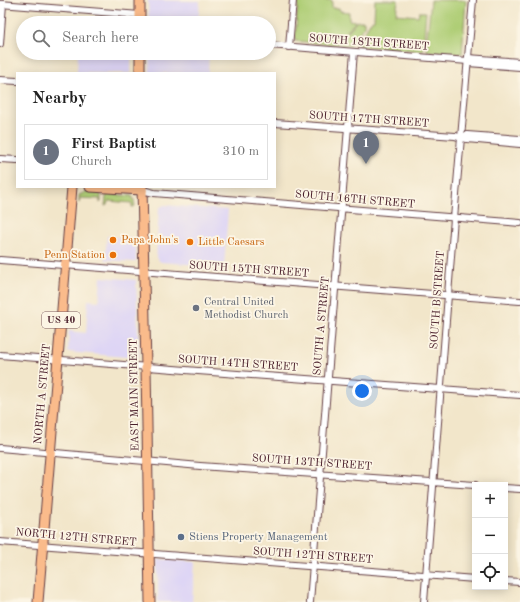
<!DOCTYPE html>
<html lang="en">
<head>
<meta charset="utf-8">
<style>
  :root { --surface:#fff; --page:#f6f6f6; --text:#222; --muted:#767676; --line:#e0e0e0; --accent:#b5179e }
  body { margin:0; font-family:"Old Standard TT",serif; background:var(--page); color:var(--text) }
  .controls { position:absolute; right:12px; bottom:12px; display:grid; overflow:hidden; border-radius:0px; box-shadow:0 2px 10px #0003 }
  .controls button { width:36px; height:36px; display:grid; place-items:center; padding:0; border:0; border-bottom:1px solid var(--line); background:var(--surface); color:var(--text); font:20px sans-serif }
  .you { position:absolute; left:362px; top:391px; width:14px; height:14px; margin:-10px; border:3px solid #fff; border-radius:50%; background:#1a73e8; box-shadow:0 0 0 6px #1a73e833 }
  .badge { display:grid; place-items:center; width:26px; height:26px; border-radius:50%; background:var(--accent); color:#fff; font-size:13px; font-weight:700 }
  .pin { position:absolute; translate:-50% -33px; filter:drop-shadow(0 1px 2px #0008) }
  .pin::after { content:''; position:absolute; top:21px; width:14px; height:12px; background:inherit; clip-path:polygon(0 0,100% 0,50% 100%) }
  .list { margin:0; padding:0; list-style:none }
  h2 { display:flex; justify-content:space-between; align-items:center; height:52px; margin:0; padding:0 16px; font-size:17px }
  h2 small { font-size:13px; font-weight:400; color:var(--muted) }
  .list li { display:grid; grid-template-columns:26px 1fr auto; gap:12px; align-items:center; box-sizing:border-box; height:56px; margin:0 8px 8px; padding:0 8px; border:1px solid var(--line); border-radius:0px }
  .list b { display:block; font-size:15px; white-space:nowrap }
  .list p { margin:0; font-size:13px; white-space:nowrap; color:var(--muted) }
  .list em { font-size:13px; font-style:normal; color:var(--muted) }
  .icon { flex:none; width:22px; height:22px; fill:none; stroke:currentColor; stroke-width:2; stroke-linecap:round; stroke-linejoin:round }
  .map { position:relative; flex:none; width:520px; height:602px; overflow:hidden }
  .search { position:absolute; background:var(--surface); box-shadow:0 2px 10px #0003; left:16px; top:16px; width:260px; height:44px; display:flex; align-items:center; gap:10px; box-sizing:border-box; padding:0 14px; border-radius:22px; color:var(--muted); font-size:15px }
  .panel { position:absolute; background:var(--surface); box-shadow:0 2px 10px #0003; left:16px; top:72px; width:260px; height:116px; border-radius:0px }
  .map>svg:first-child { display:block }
  .built { fill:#ded5f5 }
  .green { fill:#afce76; stroke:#7c7650 }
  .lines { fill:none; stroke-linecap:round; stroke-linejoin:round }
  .minor-casing { stroke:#633d43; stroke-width:8 }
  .primary-casing { stroke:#633d43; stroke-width:11 }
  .minor { stroke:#fff; stroke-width:6 }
  .primary { stroke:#fabb8b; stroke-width:9 }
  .food-dot { fill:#e8710a; stroke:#fcf5e5; stroke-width:1.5 }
  .worship-dot { fill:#6b7280; stroke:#fcf5e5; stroke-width:1.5 }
  .service-dot { fill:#5c6f8a; stroke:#fcf5e5; stroke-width:1.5 }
  .labels { text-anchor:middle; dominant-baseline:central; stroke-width:3.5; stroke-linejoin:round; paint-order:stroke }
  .shield { fill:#fcf5e5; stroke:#7f5f63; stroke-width:1 }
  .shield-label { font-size:10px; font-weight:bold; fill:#4a1f2b }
  .street-label { font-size:11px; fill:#4a1f2b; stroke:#fcf5e5 }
  .food-label { font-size:11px; fill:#c56008; stroke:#fcf5e5; text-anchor:start }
  .worship-label { font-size:11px; fill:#5b616d; stroke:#fcf5e5; text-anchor:start }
  .service-label { font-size:11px; fill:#4e5e75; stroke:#fcf5e5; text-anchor:start }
</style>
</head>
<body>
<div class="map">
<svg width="520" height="602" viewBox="0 0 520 602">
  <rect width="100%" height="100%" fill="#fcf5e5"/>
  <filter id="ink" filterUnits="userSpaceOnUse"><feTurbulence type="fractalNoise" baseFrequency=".025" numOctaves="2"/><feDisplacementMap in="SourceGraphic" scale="8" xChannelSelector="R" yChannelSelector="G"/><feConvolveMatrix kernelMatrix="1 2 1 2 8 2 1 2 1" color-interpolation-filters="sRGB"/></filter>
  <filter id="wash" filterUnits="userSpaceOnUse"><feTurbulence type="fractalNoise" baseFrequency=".012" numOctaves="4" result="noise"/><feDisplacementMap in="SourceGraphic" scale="16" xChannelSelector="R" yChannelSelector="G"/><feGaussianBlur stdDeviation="0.9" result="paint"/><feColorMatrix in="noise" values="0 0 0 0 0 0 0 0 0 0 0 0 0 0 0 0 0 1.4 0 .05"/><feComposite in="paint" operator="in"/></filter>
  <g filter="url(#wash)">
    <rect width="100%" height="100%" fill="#f2e6ca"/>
    <g class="built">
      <path d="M148,0L200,1L198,23H149Z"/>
      <path d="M78,53H131V73H77Z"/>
      <path d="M149,53H209L208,73H150Z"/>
      <path d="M164,205L228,210L224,267L161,262L156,258L159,208Z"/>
      <path d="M107,236L136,239V262L105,260Z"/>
      <path d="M101,277L136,280L139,358L68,352L69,331L86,333L88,300L99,301Z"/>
      <path d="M158,559L195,562L192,602H158Z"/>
    </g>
    <g class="green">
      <path d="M298,0H332V8H339L340,11L349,12V20L355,21V22L340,39L338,45L295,41Z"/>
      <path d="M375,0H398L396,14L418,16L419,12H426L423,51L358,46V43L371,21L374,20Z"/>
      <path d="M431,0H466L462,54L427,51V38Z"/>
      <path d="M357,21H364V26L350,46L340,45L342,38Z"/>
      <path d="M86,192L101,193V202L100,203V199L80,198L79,203V195Z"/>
      <path d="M107,194L132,196L134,200L135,206L132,207V203L108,201L107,205L105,206L106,197Z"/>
    </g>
  </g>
  <g filter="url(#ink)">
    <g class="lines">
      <g class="minor-casing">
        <g id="minor">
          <path d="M0,4L140,15"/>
          <path d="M0,44L3,4"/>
          <path d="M269,45L468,61"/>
          <path d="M289,47L293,0"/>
          <path d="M468,58L520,62"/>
          <path d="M468,63L520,67"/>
          <path d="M0,80L17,81"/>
          <path d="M275,123L455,136L467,139L520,144"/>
          <path d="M462,137L467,135L520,139"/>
          <path d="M0,159L17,160"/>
          <path d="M142,190L154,193L520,223"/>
          <path d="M0,260L520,301"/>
          <path d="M0,355L198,371L520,395"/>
          <path d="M0,448L200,466L475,485"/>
          <path d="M505,488L520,489"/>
          <path d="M0,542L475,579"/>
          <path d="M505,581L520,582"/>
          <path d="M310,602L354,52"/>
          <path d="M424,602L454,218L473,0"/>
        </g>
      </g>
      <g class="primary-casing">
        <g id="primary">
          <path d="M140,0V23"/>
          <path d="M140,53V73"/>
          <path d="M90,187L142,190"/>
          <path d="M142,187L146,367L150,602"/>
          <path d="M38,602L72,187"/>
        </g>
      </g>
      <use href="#minor" class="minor"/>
      <use href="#primary" class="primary"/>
    </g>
  </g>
  <g class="food-dot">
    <circle cx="113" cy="240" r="4"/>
    <circle cx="190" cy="242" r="4"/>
    <circle cx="113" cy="255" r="4"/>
  </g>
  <circle class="worship-dot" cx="196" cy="308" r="4"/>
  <circle class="service-dot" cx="181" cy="537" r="4"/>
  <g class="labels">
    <rect class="shield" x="42" y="312" width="38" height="16" rx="3"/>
    <g class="shield-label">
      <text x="61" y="320">US 40</text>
    </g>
    <g class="street-label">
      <text transform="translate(369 43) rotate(4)">SOUTH 18TH STREET</text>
      <text transform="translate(369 120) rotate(4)">SOUTH 17TH STREET</text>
      <text transform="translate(355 200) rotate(5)">SOUTH 16TH STREET</text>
      <text transform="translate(249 270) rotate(4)">SOUTH 15TH STREET</text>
      <text transform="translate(438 300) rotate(-86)">SOUTH B STREET</text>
      <text transform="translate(322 326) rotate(-85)">SOUTH A STREET</text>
      <text transform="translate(238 364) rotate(4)">SOUTH 14TH STREET</text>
      <text transform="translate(43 394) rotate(-85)">NORTH A STREET</text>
      <text transform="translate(135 395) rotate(-91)">EAST MAIN STREET</text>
      <text transform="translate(312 463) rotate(4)">SOUTH 13TH STREET</text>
      <text transform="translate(76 538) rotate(5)">NORTH 12TH STREET</text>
      <text transform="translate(313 556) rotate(4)">SOUTH 12TH STREET</text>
    </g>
    <g class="food-label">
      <text x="121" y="240">Papa John's</text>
      <text x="198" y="242">Little Caesars</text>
      <text x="105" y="255" text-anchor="end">Penn Station</text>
    </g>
    <g class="worship-label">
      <text x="204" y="302">Central United<tspan x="204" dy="13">Methodist Church</tspan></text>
    </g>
    <g class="service-label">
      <text x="189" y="537">Stiens Property Management</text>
    </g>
  </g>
</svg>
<div class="controls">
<button>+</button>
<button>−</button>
<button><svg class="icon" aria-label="locate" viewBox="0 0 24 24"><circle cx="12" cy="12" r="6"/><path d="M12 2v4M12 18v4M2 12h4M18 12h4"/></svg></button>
</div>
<div class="you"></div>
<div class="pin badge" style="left:366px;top:164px;background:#6b7280">1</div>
<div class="search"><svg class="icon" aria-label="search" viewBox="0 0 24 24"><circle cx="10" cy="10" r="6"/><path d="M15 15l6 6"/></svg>Search here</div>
<section class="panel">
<h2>Nearby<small></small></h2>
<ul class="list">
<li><span class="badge" style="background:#6b7280">1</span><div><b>First Baptist</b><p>Church</p></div><em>310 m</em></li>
</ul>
</section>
</div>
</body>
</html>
